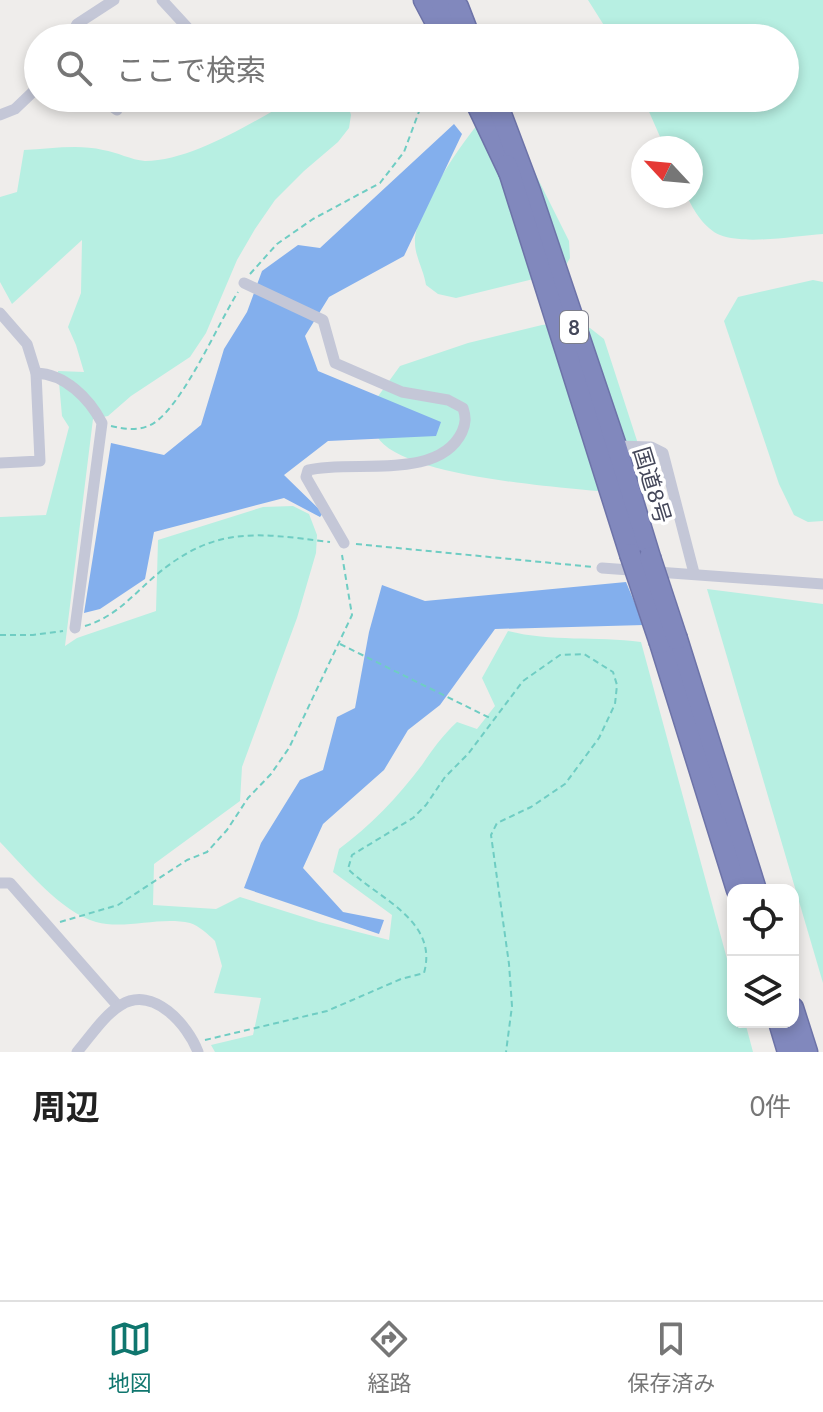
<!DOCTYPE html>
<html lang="ja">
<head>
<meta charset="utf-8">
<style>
  :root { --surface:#fff; --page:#f6f6f6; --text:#222; --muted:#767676; --line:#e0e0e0; --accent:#0f766e }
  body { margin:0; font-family:Lato,"Noto Sans JP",sans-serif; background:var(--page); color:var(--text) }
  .controls { position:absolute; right:24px; bottom:24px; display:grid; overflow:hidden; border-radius:16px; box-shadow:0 4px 12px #0003 }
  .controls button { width:72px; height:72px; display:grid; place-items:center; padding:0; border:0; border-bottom:2px solid var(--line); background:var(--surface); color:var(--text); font:40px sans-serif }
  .compass { position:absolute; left:631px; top:136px; width:72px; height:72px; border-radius:50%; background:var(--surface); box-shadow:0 4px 12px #0003; rotate:296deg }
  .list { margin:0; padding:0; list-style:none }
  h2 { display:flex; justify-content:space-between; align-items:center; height:104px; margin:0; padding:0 32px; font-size:34px }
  h2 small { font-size:26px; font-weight:400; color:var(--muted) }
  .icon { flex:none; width:44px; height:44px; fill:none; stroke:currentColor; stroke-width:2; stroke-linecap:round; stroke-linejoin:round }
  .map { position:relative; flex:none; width:823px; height:1052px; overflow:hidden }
  .search { position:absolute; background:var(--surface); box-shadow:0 4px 12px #0003; left:24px; right:24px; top:24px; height:88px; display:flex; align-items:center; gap:20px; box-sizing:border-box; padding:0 28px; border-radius:44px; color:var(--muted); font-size:30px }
  .sheet { height:248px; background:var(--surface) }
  nav { display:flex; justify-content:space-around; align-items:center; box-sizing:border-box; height:112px; border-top:2px solid var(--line); background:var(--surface); font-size:22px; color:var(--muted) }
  nav a { display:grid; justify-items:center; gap:4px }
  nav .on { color:var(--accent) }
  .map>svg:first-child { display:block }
  .green { fill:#b7efe2 }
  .water { fill:#83afed }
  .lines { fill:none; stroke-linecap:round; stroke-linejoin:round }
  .highway-casing { stroke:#6d73a8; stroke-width:23 }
  .path { stroke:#6fcdc3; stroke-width:2; stroke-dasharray:6 4; stroke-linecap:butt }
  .street { stroke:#c4c7d7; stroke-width:11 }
  .highway { stroke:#8188bd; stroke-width:20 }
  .highway-bridge-casing { stroke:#6d73a8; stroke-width:23; stroke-linecap:butt }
  .highway-bridge { stroke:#8188bd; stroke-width:20 }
  .labels { text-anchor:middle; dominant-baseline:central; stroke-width:7; stroke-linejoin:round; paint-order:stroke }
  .shield { fill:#fff; stroke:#7c7e8b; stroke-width:2 }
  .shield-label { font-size:20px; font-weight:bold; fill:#444759 }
  .street-label { font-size:22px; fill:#444759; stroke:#fff }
</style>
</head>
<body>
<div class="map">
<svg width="823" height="1052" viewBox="0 0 823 1052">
  <rect width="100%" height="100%" fill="#efedeb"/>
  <g class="green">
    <path d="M588,0H823V234C794,236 746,245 720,235C705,229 693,210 687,196H691V148H665L643,98H785V38H612Z"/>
    <path d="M296,98L337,99L348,105L351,115L349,128L338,142L304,171L275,200L255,229L237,260L206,333L190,357L131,396L108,416L93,419L65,646L77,638L156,611L158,540L263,507L293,506L309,514L317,535L316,553L297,618L242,767L240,801L154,864L153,905L216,909L240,897L319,922L389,940L392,915L333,872L339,849C369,827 399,796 422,765C433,749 442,736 457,722L477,729L495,706L482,678L508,631C551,642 596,636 641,642L733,981V1022H745L753,1052H215L211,1045L253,1035L261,998L214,993L222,966L215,941C208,934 199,926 190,923C159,916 126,930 96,922C61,912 25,868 0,842V517L46,515L69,427L62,416L58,371L84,372L76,345L68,327L81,293L82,240L12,304L0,282V197L17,192L24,150C50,149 78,144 103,150C117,152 131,160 145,161C193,161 254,121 296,98Z"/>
    <path d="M488,112L512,127L569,241L570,258L562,272L456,298L438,294L426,285C424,271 415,256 415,243C414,210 466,136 488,112Z"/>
    <path d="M813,280L823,282V521L808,522L794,515L779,484L724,321L738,297Z"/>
    <path d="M571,322L590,328L604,339L641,453L639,480L634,490L625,494C576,488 400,479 377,436C372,429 373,415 371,406L400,366L468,343L542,325Z"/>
    <path d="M707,589L823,604V983Z"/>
  </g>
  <g class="water">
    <path d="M454,124L462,134L404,256L329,297L305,336L318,371L441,422L436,436L328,441L284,475L323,513L320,517L284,498L154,532L145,579L100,609L84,613L111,443L164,455L201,425L224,349L247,312L262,271L298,245L320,248Z"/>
    <path d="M626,582L644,625L495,629L440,705L408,730L384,770L323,824L303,868L343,912L384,920L379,934L244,888L261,843L300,780L323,770L337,717L355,708L369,632L382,585L425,601Z"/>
  </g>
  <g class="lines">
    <g class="highway-casing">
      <g id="highway">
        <path d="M424,0L444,38"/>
        <path d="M440,0L454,31"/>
        <path d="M458,7L470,38"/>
        <path d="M474,98L509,172"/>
        <path d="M495,98L530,191L616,446L650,557"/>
        <path d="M507,165L630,554"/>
        <path d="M677,639L756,890"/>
        <path d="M660,643L737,890"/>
        <path d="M793,1008L807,1052"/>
        <path d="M779,1022L788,1052"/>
      </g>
    </g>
    <g class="path">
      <path d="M250,274L277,244L313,219L380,183L404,152L424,98"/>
      <path d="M111,426C124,429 135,431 148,426C179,415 218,323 238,292"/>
      <path d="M356,544L593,567"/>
      <path d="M85,626C115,617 132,596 155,576C215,525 257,533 330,542"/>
      <path d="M0,635H33L63,631"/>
      <path d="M340,644L492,719"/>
      <path d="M60,922L118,905L187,860L207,852L227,830L248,798L271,774L289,748L352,615L342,555"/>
      <path d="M205,1040L327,1011L401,979L424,973C439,920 377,898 348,869L352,855L413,818L426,805L445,777L468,754L523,681L560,655L584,654L613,672L617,685L615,704L599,738L565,784L531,807L497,823L491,835L509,964L512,1006L506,1052"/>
    </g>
    <g class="street">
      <path d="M162,0L197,38"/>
      <path d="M70,38L77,24L114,0"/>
      <path d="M100,98L117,110"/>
      <path d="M0,115L15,109L38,87"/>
      <path d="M244,283L323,320L335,363L402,392L448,400L463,408C466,417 466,423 462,432C438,482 352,459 308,470L306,477L344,543"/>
      <path d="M0,313L27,344L36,373L40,461L0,463"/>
      <path d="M36,373C65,374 89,398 102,423L75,628"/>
      <path d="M616,446L651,447L663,453L694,573"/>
      <path d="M602,568L823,584"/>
      <path d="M0,883H10L118,1006"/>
      <path d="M77,1052C90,1037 104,1015 121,1005C153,985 188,1025 198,1052"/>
    </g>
    <use href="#highway" class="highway"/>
    <g class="highway-bridge-casing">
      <g id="highway-bridge">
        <path d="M630,554L660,643"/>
        <path d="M650,557L677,639"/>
      </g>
    </g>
    <use href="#highway-bridge" class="highway-bridge"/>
  </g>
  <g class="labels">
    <rect class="shield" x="560" y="311" width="28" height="32" rx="6"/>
    <g class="shield-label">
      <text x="574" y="327">8</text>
    </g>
    <g class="street-label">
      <text transform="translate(653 485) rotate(73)">国道8号</text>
    </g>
  </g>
</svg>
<div class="controls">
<button><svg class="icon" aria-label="locate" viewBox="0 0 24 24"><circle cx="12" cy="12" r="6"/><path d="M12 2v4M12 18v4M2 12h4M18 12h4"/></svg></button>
<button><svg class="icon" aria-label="layers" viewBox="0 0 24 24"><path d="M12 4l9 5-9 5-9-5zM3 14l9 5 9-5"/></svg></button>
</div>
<svg class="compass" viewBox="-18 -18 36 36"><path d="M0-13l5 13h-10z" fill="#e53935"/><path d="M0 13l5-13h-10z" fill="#767676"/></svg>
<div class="search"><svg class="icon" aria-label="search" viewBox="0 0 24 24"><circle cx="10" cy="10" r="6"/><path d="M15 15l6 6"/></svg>ここで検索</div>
</div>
<section class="sheet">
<h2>周辺<small>0件</small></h2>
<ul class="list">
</ul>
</section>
<nav>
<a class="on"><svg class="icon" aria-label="map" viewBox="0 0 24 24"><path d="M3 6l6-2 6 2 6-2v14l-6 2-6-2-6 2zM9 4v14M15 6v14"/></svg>地図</a>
<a><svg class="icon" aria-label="directions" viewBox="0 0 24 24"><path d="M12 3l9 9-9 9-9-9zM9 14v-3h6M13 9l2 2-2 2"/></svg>経路</a>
<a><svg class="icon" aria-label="saved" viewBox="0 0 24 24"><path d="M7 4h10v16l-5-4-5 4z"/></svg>保存済み</a>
</nav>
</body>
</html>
